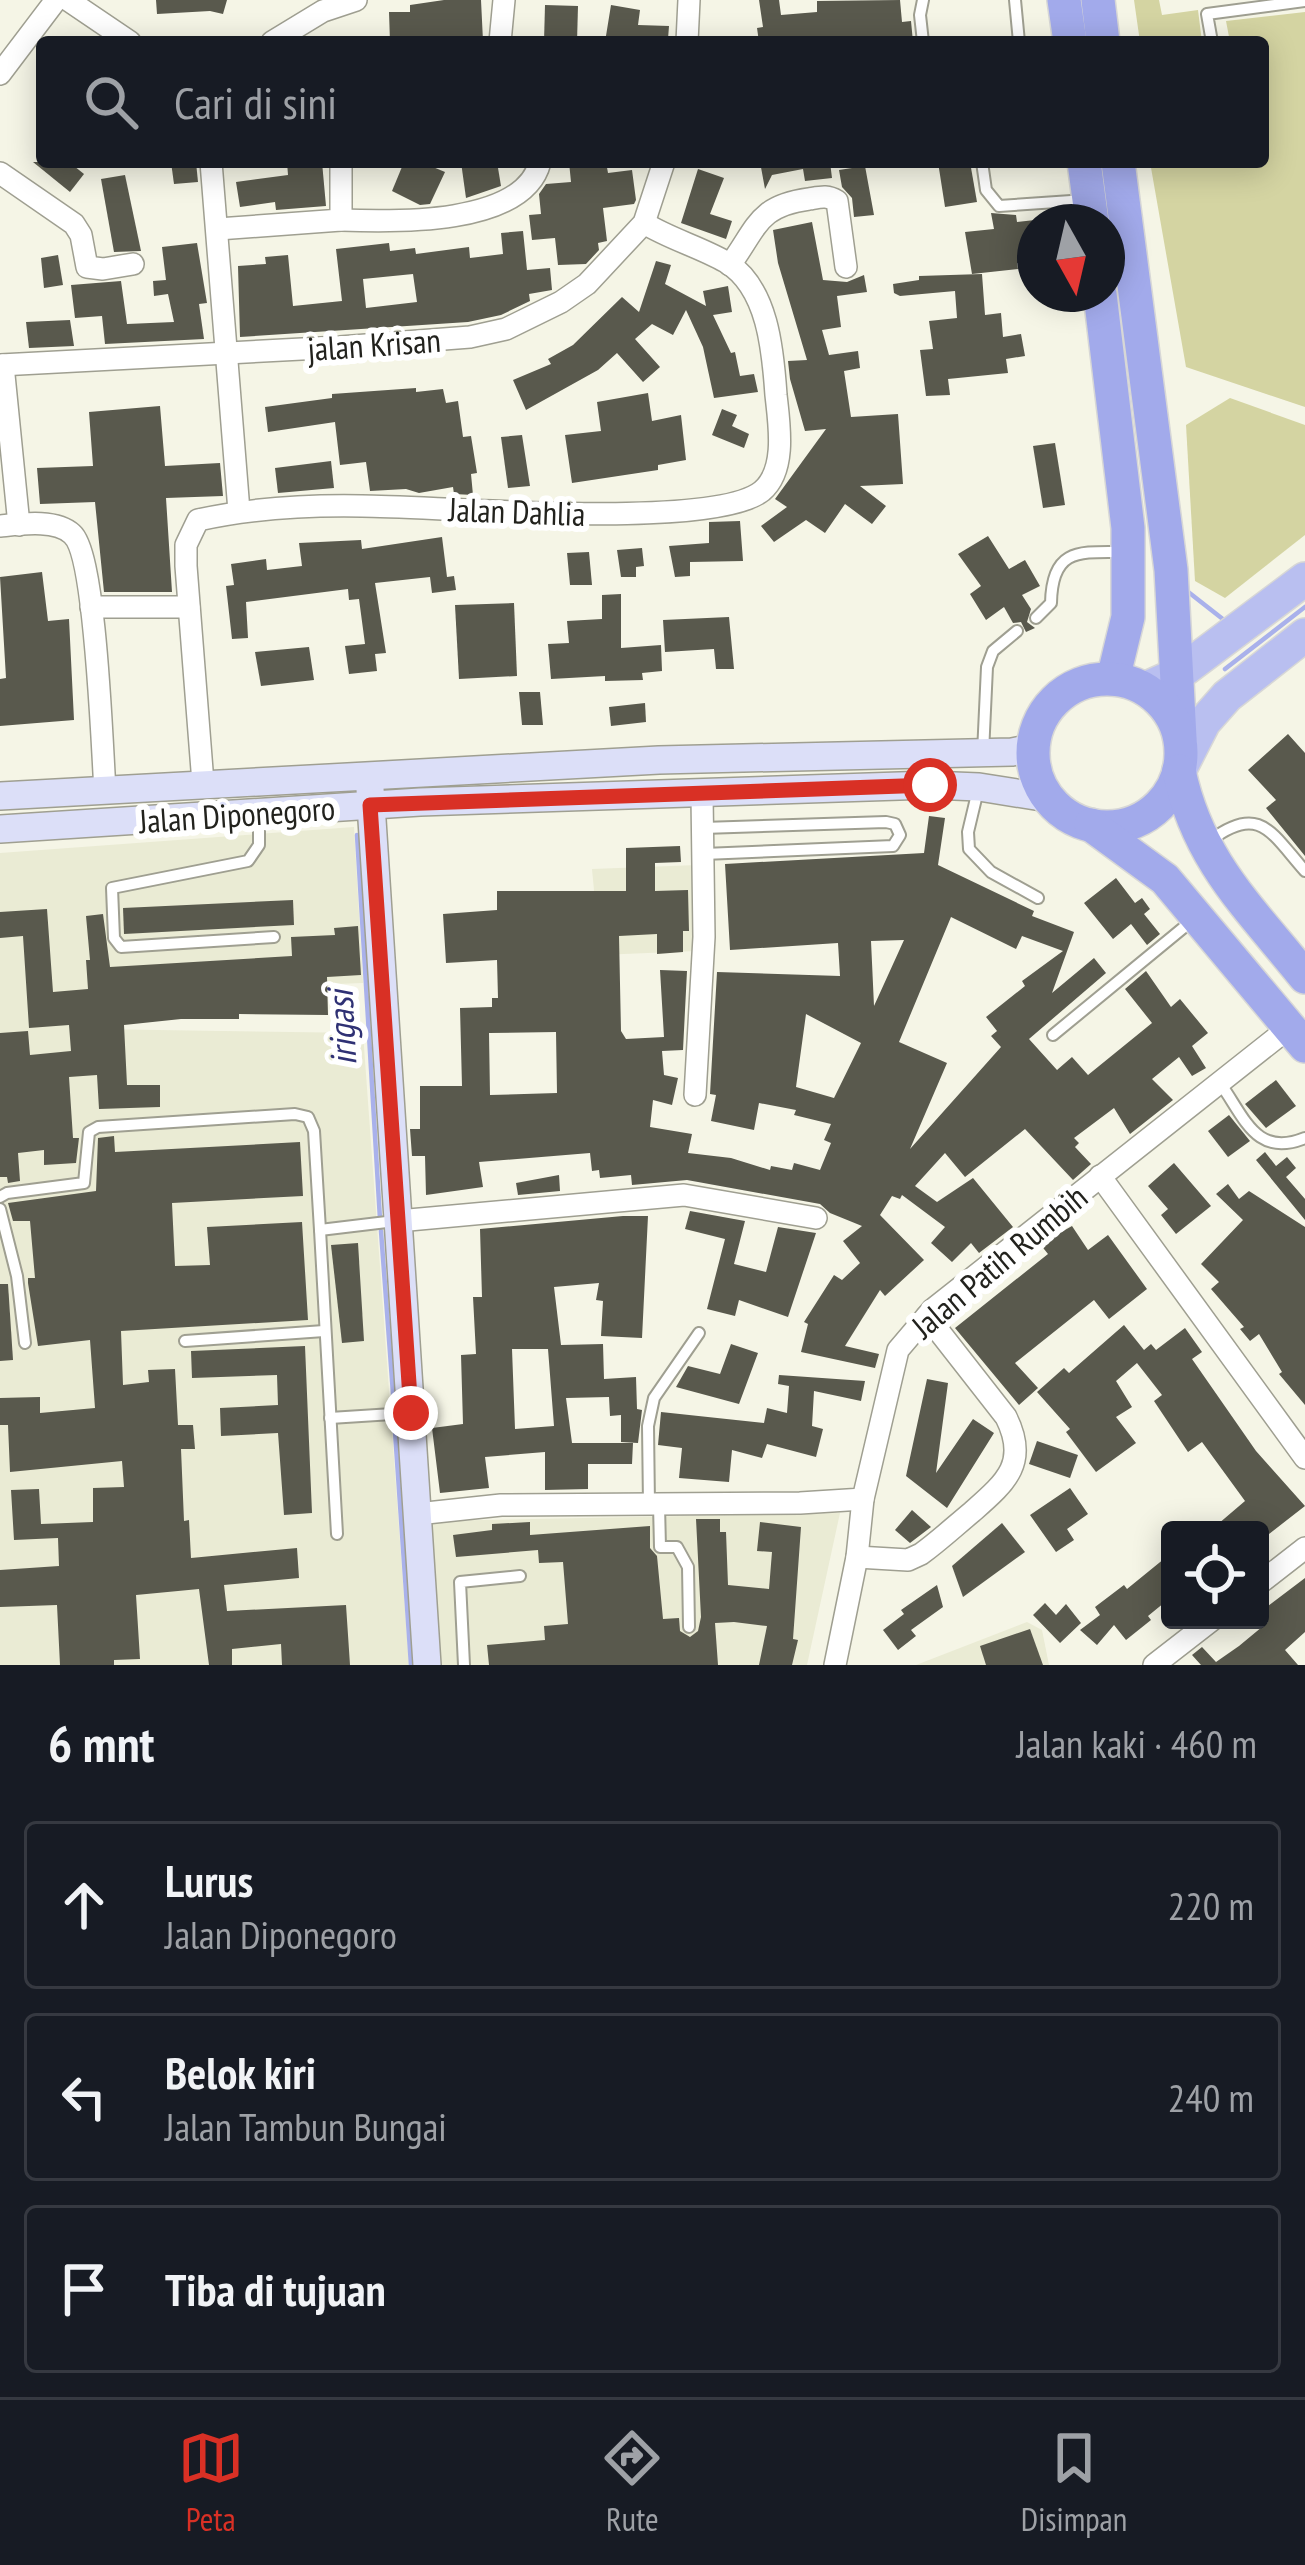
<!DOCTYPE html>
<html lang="id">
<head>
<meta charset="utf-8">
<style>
  :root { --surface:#171b24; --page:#20242c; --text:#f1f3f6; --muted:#9ea1a6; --line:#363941; --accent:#d93025 }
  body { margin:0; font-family:"PT Sans Narrow",sans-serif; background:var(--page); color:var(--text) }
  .controls { position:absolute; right:36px; bottom:36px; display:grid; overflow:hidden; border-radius:12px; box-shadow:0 6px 30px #0003 }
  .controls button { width:108px; height:108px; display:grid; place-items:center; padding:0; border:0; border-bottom:3px solid var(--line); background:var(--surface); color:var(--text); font:60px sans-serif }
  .compass { position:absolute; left:1017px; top:204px; width:108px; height:108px; border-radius:50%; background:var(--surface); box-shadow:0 6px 30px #0003; rotate:172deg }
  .stop { position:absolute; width:36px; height:36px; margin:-27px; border:9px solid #d93025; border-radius:50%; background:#fff }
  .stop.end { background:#d93025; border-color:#fff; box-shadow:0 3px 12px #0008 }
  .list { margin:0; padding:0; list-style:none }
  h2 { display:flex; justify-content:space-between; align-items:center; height:156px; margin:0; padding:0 48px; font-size:51px }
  h2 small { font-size:39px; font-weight:400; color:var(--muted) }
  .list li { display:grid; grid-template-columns:78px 1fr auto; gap:36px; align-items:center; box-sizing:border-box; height:168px; margin:0 24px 24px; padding:0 24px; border:3px solid var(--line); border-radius:12px }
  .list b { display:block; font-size:45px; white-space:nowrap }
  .list p { margin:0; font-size:39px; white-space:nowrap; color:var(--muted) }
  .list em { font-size:39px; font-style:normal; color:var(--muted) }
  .icon { flex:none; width:66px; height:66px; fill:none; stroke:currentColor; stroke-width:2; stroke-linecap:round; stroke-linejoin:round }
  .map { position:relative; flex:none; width:1305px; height:1665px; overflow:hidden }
  .search { position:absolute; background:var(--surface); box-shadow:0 6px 30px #0003; left:36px; right:36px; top:36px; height:132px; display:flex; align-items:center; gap:30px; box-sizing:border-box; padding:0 42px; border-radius:12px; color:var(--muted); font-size:45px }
  .sheet { height:732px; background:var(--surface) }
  nav { display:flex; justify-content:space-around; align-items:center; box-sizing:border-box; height:168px; border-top:3px solid var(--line); background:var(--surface); font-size:33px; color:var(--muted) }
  nav a { display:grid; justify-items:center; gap:6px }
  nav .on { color:var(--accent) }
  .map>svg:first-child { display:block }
  .built { fill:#eaebd4 }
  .green { fill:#d4d4a2 }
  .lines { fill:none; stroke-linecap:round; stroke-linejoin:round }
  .stream { stroke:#a9b1eb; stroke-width:4.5 }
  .building { fill:#59594d; fill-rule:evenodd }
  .service-casing { stroke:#9f9f91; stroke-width:14 }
  .minor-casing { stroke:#9f9f91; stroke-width:24 }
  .secondary-casing { stroke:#9f9f91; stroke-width:30 }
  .primary-casing { stroke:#d7d7d6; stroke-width:36 }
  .trunk-casing { stroke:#d7d7d6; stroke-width:36 }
  .service { stroke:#fff; stroke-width:10 }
  .minor { stroke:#fff; stroke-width:21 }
  .secondary { stroke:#dcdff8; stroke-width:27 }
  .primary { stroke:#b9bff0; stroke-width:33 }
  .trunk { stroke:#a2aaeb; stroke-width:33 }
  .route { stroke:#d93025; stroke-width:15 }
  .labels { text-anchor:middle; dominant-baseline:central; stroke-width:12; stroke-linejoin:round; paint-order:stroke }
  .street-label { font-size:33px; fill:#22221d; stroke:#fff }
  .water-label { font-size:36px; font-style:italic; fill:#2f3174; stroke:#fff }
</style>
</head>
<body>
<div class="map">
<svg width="1305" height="1665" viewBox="0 0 1305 1665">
  <rect width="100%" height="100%" fill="#f5f5e6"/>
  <g class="built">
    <path d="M354,827L363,983L83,993L92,1029L363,1033L409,1665H0V853Z"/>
    <path d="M697,865L696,951L600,955L592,869Z"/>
    <path d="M840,1513L807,1665H441L431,1521Z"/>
    <path d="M1027,1622L1042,1630L1049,1665H916Z"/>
  </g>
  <g class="green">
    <path d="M1134,0H1159L1162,15L1198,10L1202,42H1140Z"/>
    <path d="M1305,12V407L1186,367L1150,162H1263V42H1230L1226,21Z"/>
    <path d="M1230,398L1305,425V535L1225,598L1195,581L1186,425Z"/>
  </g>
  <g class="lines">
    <g class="stream">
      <path d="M1187,591L1224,620"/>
      <path d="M1225,669L1305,607"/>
      <path d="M357,835L380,1219"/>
      <path d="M381,1231L394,1407"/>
      <path d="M394,1417L411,1665"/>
    </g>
  </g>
  <g class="building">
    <path d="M156,0H227L223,14L210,11L157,14Z"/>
    <path d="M444,0H481L483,41L390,42L389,12H410V5Z"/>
    <path d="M759,0H779L781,15L817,12V1L900,0L902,22L911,21L913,42H759L757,28L763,27Z"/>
    <path d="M545,5L578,6L577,42H544Z"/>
    <path d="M611,5L640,10L638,25L669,26L668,39L605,42Z"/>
    <path d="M33,162H69L84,174L70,192Z"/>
    <path d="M171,162H196L198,182L174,184Z"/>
    <path d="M287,162H322L326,206L276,210L275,202L240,207L236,182L288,175Z"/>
    <path d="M404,162H421L445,172L430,204L420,205L392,191Z"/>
    <path d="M461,162H497L501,186L466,198Z"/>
    <path d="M569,162H606L608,173L632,170L636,200L634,204L603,208L607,241L598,243L599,250L586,264L558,265L555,238L532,240L529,215L541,214L539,194L546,184L571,182Z"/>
    <path d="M760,162H830L832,178L805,181L803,169L772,175L765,189Z"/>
    <path d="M938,162H970L977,202L945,207Z"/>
    <path d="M865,166L874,215L854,217L852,198L842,187L839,170Z"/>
    <path d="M698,169L724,178L710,214L732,221L726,239L681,223Z"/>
    <path d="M125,175L141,251L114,252L101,179Z"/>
    <path d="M991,213L1016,215L1017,222L1035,220V251H1027L1028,263H1017L1018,269L972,274L965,232L994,229Z"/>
    <path d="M812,222L823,280L847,282L864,275L867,292L837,296L841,327L822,330L829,355L858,351L860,368L844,371L851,417L898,414L903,484L860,486L886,506L872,524L845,504L825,533L806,520L774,542L761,526L787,507L775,499L826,429L805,431L790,379L788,361L807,360L778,263L773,230Z"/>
    <path d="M523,231L527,270L550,268L552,290L529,294L530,301L501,315L468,322L240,337L238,266L266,264L265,257L288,255L293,306L342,301L336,249L389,243L390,251L415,248L416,254L469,247L470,258L503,254L501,233ZM413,274L417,302L366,308L363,279Z"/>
    <path d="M197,243L207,303L199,304L204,339L105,344L102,316L75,318L71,285L121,281L127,324L174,322L168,294L154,296L153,281L166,280L162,247Z"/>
    <path d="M58,255L63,285L44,288L41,258Z"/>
    <path d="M656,261L671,265L665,284L706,306L703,291L728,286L732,312L713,315L731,353L735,352L740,376L754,374L758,392L714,398L703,347L686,310L673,335L652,324L635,339L660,367L643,382L617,353L598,370L526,410L513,380L551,364L548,359L573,345L622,297L639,312Z"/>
    <path d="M982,274L985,315L1001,313L1003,337L1021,334L1025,356L1006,359L1008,373L948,379L950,395L926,396L920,350L933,349L929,321L957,318L955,291L900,296L894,293L893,284L919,280V276Z"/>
    <path d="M70,320L74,346L29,348L26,322Z"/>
    <path d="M416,388V392L443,389L446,403L458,401L463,437L471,436L477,473L471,474L473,495L454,494L453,487L419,493L406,489L370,491L366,462L340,465L335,422L268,432L265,407L332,398V394Z"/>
    <path d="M648,393L652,421L681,415L686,460L658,465V470L572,483L565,435L601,431L597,402Z"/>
    <path d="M160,406L165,466L220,463L223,496L166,498L172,592H104L95,502L40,504L37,468L93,466L89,412Z"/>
    <path d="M722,409L737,415L732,426L749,434L744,448L712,435Z"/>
    <path d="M522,435L530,486L508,488L501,437Z"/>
    <path d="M1055,443L1065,505L1043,508L1033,446Z"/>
    <path d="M331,461L334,488L278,493L275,468Z"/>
    <path d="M740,521L743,561L690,562V576L675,577L669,546L709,543V522Z"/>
    <path d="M988,536L1009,569L1025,560L1040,586L1022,595L1031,609L1027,622L1035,628L1026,632L1021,622L1013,623L1004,607L986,620L970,594L981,586L958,554Z"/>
    <path d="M442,537L447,577L454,576L456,590L432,593L430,577L375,583L386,653L375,654L377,671L349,674L345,646L365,644L359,599L349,600L348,589L246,602L248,638L232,639L226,586L234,585L231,564L266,559L267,570L302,566L299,543L361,540L362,549Z"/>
    <path d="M642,548L644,566L636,567V577H621L617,550Z"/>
    <path d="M589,552L592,585H570L567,553Z"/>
    <path d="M42,572L48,621L69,619L74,720L0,726V679L6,678L0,577Z"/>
    <path d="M621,594V648L661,645L662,671L642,673L643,680L605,681V676L551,679L548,644L569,643L567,621L602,619V595Z"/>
    <path d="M514,603L517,676L459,679L455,605Z"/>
    <path d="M729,617L734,669H716L714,649L665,652L663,620Z"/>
    <path d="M309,647L314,680L261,686L255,652Z"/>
    <path d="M519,692H540L543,725H522Z"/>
    <path d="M645,703L646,722L611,726L609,707Z"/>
    <path d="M1288,734L1305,753V856L1266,808L1276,800L1248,770Z"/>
    <path d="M929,816L945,818L938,865L1034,911L1032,916L1074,932L1052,993L1094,958L1106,973L1029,1039L1057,1070L1072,1057L1088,1075L1152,1023L1125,989L1146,971L1171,1007L1180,999L1208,1033L1192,1046L1206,1068L1192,1076L1179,1057L1152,1079L1173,1100L1130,1134L1114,1108L1074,1138L1079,1143L1075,1147L1091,1164L1073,1180L1025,1129L965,1177L945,1153L915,1186L937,1202L973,1178L1013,1227L979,1253L971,1243L952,1262L931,1243L945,1227L902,1195L900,1199L892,1196L880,1215L924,1260L885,1296L880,1290L845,1346L879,1354L875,1368L801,1352L808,1324L804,1322L834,1275L842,1280L860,1263L843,1241L862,1226L830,1213L820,1204L687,1180L632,1185L631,1175L600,1178L599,1170L592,1171L590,1153L479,1162L483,1187L426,1195L425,1156H412L410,1129H420V1086H462L460,1008L492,1007V998H498L497,960L446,963L443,914L497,910V891H626V848L680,846L681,862L655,863V891L688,890L689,931H683V952L657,954V934L619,936L621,1031L626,1039L664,1037L660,970L687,971L683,1050L662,1051L664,1075L678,1078L672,1105L653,1100L650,1127L692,1134L688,1153L731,1158L770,1170L771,1166L792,1170L794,1163L820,1170L831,1143L824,1140L831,1124L794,1115L796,1110L759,1103L754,1130L711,1121L716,1095L710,1094L717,972L840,976L838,943L730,950L725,864L924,853ZM951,917L1016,949L1022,936L1063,951L1022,981L1025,986L986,1017L997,1031L991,1036L1001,1047L910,1149L947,1063L899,1042ZM904,940L874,1006L871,941ZM806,1014L861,1043L834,1098L796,1087ZM556,1032L557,1093L490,1095L489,1033Z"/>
    <path d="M1116,878L1135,903L1142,898L1150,909L1144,914L1160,934L1147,945L1131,924L1113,939L1084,903Z"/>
    <path d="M293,900L294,925L124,934L123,908Z"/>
    <path d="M47,909L53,992L88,989L86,960H90L86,916L103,914L110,967L292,956L291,937L335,935L334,928L358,926L361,975L327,977L328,1015L239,1014V1019H181L124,1025L127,1085H160V1107L99,1109L97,1075L69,1077L73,1138H79L76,1163L44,1165V1150L18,1153L20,1181L8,1183L7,1177H0V1033L28,1031L30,1055L71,1051L69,1025L29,1028L23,936L0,938V912Z"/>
    <path d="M1276,1080L1296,1106L1266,1128L1245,1104Z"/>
    <path d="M1229,1115L1250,1141L1228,1157L1208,1131Z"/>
    <path d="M114,1136L115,1152L300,1142L303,1196L172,1203L175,1266L210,1265L207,1227L302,1222L308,1320L121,1331L123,1385L149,1382L148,1370L175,1369L178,1425H193L195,1449H181L184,1521L189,1520L191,1558L297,1548L299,1578L224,1585L227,1611L346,1605L350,1665H282L281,1644L232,1649V1665H209L199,1589L136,1595L140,1659L114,1660V1665H60L57,1605L0,1607V1570L59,1566L58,1538L14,1540L11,1490L39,1489L41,1524L93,1522V1488L124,1487L122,1461L10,1472L8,1425H0V1398L40,1397V1413L95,1408L90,1340L38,1346L28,1283V1278H35L30,1221H13L8,1203L96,1191L98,1138Z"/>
    <path d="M1265,1152L1276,1166L1287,1157L1296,1168L1286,1177L1305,1199V1220L1256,1160Z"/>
    <path d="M1174,1163L1211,1206L1176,1234L1161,1215L1168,1209L1148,1186Z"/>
    <path d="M559,1175L560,1191L518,1195L516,1183Z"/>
    <path d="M1228,1184L1239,1199L1249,1191L1305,1227V1405L1279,1374L1282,1372L1259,1334L1250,1341L1240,1329L1244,1327L1211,1289L1219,1282L1201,1264L1243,1220L1216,1194Z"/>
    <path d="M690,1211L745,1221L734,1264L766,1272L778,1227L816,1233L788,1317L739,1300L735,1316L707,1309L725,1239L685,1229Z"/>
    <path d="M623,1216H648L642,1338L601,1336L603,1301L596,1300L599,1283L554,1287L561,1345L603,1344L604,1379L636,1377L637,1409L642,1410L638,1443L621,1442V1415L610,1416L609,1397L566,1398L572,1443H633L632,1464H588V1489L545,1490V1452L485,1457L489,1488L440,1493L432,1428L463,1424L461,1355L476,1354L473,1297H482L480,1229ZM512,1349H548L554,1426L515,1429Z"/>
    <path d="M1072,1226L1088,1250L1108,1235L1147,1289L1109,1319L1094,1300L1015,1363L1038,1388L1019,1405L955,1328L1048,1254L1040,1244Z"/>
    <path d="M358,1243L364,1341L342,1343L331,1245Z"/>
    <path d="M0,1284H8L13,1360L0,1361Z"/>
    <path d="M1124,1325L1144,1350L1151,1344L1156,1350L1185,1328L1202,1352L1192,1359L1256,1451L1305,1506L1269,1534L1266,1530H1211L1245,1501L1202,1442L1188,1452L1154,1401L1162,1395L1137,1363L1116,1381L1132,1407L1116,1417L1136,1443L1096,1472L1066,1432L1070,1429L1037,1392L1064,1368L1069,1373Z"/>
    <path d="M731,1344L758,1353L739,1404L676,1387L688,1366L720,1374Z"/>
    <path d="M305,1346L312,1513L284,1515L278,1433L221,1436L220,1408L278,1405L277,1375L192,1378L191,1351Z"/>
    <path d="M779,1375L865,1381L861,1401L814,1391L812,1426L823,1429L816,1457L767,1444L762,1458L732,1450L729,1482L679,1478L682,1448L658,1445L661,1412L764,1423L767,1408L787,1413L789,1386L778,1384Z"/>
    <path d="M927,1379L948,1383L936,1473L973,1419L994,1433L947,1508L906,1476Z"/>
    <path d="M1037,1441L1078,1455L1070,1478L1029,1464Z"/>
    <path d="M1070,1488L1088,1514L1067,1529L1074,1540L1056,1552L1030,1515Z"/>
    <path d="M912,1510L931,1527L910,1543L895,1530Z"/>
    <path d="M696,1519H720V1532H726L728,1585L769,1589L772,1552L757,1551L760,1522L801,1527L793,1639L798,1640L792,1665H759L767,1626L734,1622L715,1623L718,1665H489L487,1645L545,1640L544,1626L568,1624L563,1562L539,1563L538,1550L456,1557L453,1535L492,1530V1524L530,1522V1535L650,1526V1548L657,1556L663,1619L679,1618L680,1631L690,1637L698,1631L701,1617Z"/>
    <path d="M1002,1523L1025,1552L963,1597L952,1566Z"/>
    <path d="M1170,1554V1598L1148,1616L1151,1620L1126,1640L1114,1625L1097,1645L1080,1630L1100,1615L1095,1607L1124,1585L1127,1589Z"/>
    <path d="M1305,1578V1632L1285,1650L1298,1665H1201L1192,1655L1202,1647L1216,1662L1239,1646L1268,1622L1260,1612Z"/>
    <path d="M937,1585L943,1607L911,1630L916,1636L898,1650L883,1630L904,1614L901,1610Z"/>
    <path d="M1045,1603L1056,1615L1066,1604L1081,1623L1060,1643L1033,1615Z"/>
    <path d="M1030,1629L1043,1665H986L980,1646Z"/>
  </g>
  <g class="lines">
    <g class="service-casing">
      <g id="service">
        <path d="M923,0L920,15L923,42"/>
        <path d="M1015,0L1019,42"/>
        <path d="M1212,42L1207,14L1305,1"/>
        <path d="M982,162L986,190L999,206L1086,200"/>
        <path d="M1036,618L1051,603C1052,547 1080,552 1125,552"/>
        <path d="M983,753L987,667L993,651L1017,631"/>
        <path d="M978,790L968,832L969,849L991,872L1038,898"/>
        <path d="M259,817V845L248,861L112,888L114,938L121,947L274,937"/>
        <path d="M703,828L886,822L895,824L900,835L893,846L704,854"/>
        <path d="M1211,840C1260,803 1272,834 1305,871"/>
        <path d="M1053,1035L1194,919"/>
        <path d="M1220,1083C1245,1118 1256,1158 1305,1138"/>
        <path d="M0,1197L7,1193L84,1183L89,1132L98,1127L295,1114L308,1117L314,1131L320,1230"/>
        <path d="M0,1209L17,1276L25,1343"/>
        <path d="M185,1341L324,1331"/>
        <path d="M330,1418L408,1413"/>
        <path d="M649,1505L648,1426L654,1398L699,1333"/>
        <path d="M659,1505L660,1547H677L688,1567L689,1627"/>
        <path d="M337,1534L320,1230L395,1221"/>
        <path d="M464,1665L460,1582L520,1576"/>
      </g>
    </g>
    <g class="minor-casing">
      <g id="minor">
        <path d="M68,0L130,42"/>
        <path d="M272,42L323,11L356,0"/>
        <path d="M500,42L504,0"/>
        <path d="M687,42L689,0"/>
        <path d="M0,74L56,0"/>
        <path d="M211,162L239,511"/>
        <path d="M0,173L74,224L81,235L87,267L103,269L133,264"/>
        <path d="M341,220C394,222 524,226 540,162"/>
        <path d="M218,229L341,220V162"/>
        <path d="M730,265C758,226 758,206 809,199C821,197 827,195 837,201L846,267"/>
        <path d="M0,365L340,347L470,337L506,329L561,302L587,284L644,223L664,162"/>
        <path d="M3,365L19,525"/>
        <path d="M0,526C21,524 56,519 72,534C96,555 102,748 105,790"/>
        <path d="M91,607H189"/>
        <path d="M203,783L186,566V545L198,520C252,508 307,505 362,506C437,506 712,531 762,491C787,470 779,423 776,395C773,351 768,287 726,262C700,247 670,239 644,223"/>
        <path d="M695,1095L704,937L702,796"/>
        <path d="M1100,1176L1305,1458"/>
        <path d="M398,1221L684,1195L816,1218"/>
        <path d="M417,1514L501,1505L800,1503L863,1499L898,1350L932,1310L1290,1027"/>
        <path d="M857,1557L908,1560L921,1554C939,1541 955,1526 972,1512C1006,1482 1029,1463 1006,1417L927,1316"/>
        <path d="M1260,1583L1305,1548"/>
        <path d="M835,1665L857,1557L863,1499"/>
        <path d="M1154,1665L1212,1620"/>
      </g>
    </g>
    <g class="secondary-casing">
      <g id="secondary">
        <path d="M370,789L427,1665"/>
        <path d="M0,796L659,760L1012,752L1033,748"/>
        <path d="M0,829L420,802L930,785L979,787L1048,798"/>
      </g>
    </g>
    <g class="primary-casing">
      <g id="primary">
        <path d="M1145,689L1178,674L1305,579"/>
        <path d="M1179,771L1204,722L1227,696L1305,635"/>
      </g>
    </g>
    <g class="trunk-casing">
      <g id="trunk">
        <path d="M1064,0L1070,42"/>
        <path d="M1098,0L1103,42"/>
        <path d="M1084,162L1092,222"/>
        <path d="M1118,162L1171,570L1180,738"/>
        <path d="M1100,294L1128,528V617L1113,679"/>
        <circle cx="1107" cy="753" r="74"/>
        <path d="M1179,771C1198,861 1249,907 1305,977"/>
        <path d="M1091,825L1165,879L1305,1046"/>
      </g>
    </g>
    <use href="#service" class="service"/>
    <use href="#minor" class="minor"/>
    <use href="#secondary" class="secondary"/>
    <use href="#primary" class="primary"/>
    <use href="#trunk" class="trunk"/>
  </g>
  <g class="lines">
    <path class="route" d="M411,1413L370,805L930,785"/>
  </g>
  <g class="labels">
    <g class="street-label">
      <text transform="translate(374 344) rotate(-4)">jalan Krisan</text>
      <text transform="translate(517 511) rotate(2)">Jalan Dahlia</text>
      <text transform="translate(237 814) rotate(-4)">Jalan Diponegoro</text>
      <text transform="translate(999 1261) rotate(-40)">Jalan Patih Rumbih</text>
    </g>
    <g class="water-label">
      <text transform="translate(341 1028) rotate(-93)">irigasi</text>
    </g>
  </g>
</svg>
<div class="controls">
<button><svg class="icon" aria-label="locate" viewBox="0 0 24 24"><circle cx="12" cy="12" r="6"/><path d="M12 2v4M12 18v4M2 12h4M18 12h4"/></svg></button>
</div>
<svg class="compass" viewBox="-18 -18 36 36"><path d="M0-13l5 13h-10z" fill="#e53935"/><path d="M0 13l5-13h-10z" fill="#9ea1a6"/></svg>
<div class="stop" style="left:930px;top:785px"></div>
<div class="stop end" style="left:411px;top:1413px"></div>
<div class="search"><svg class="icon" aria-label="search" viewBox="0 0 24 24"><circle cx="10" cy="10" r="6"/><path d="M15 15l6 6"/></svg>Cari di sini</div>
</div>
<section class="sheet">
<h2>6 mnt<small>Jalan kaki · 460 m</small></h2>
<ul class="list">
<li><svg class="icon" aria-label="ahead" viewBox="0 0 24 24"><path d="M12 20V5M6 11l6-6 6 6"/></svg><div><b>Lurus</b><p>Jalan Diponegoro</p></div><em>220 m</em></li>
<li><svg class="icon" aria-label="left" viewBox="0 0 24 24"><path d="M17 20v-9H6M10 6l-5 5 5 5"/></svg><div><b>Belok kiri</b><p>Jalan Tambun Bungai</p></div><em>240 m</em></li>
<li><svg class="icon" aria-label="arrive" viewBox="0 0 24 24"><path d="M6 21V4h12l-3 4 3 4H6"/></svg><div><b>Tiba di tujuan</b></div></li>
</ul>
</section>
<nav>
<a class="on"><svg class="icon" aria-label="map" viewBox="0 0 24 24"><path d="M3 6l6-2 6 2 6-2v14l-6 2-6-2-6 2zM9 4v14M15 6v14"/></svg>Peta</a>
<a><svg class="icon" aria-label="directions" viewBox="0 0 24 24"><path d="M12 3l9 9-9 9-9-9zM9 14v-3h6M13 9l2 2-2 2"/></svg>Rute</a>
<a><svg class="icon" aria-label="saved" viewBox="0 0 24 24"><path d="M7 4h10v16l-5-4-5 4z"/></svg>Disimpan</a>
</nav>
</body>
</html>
